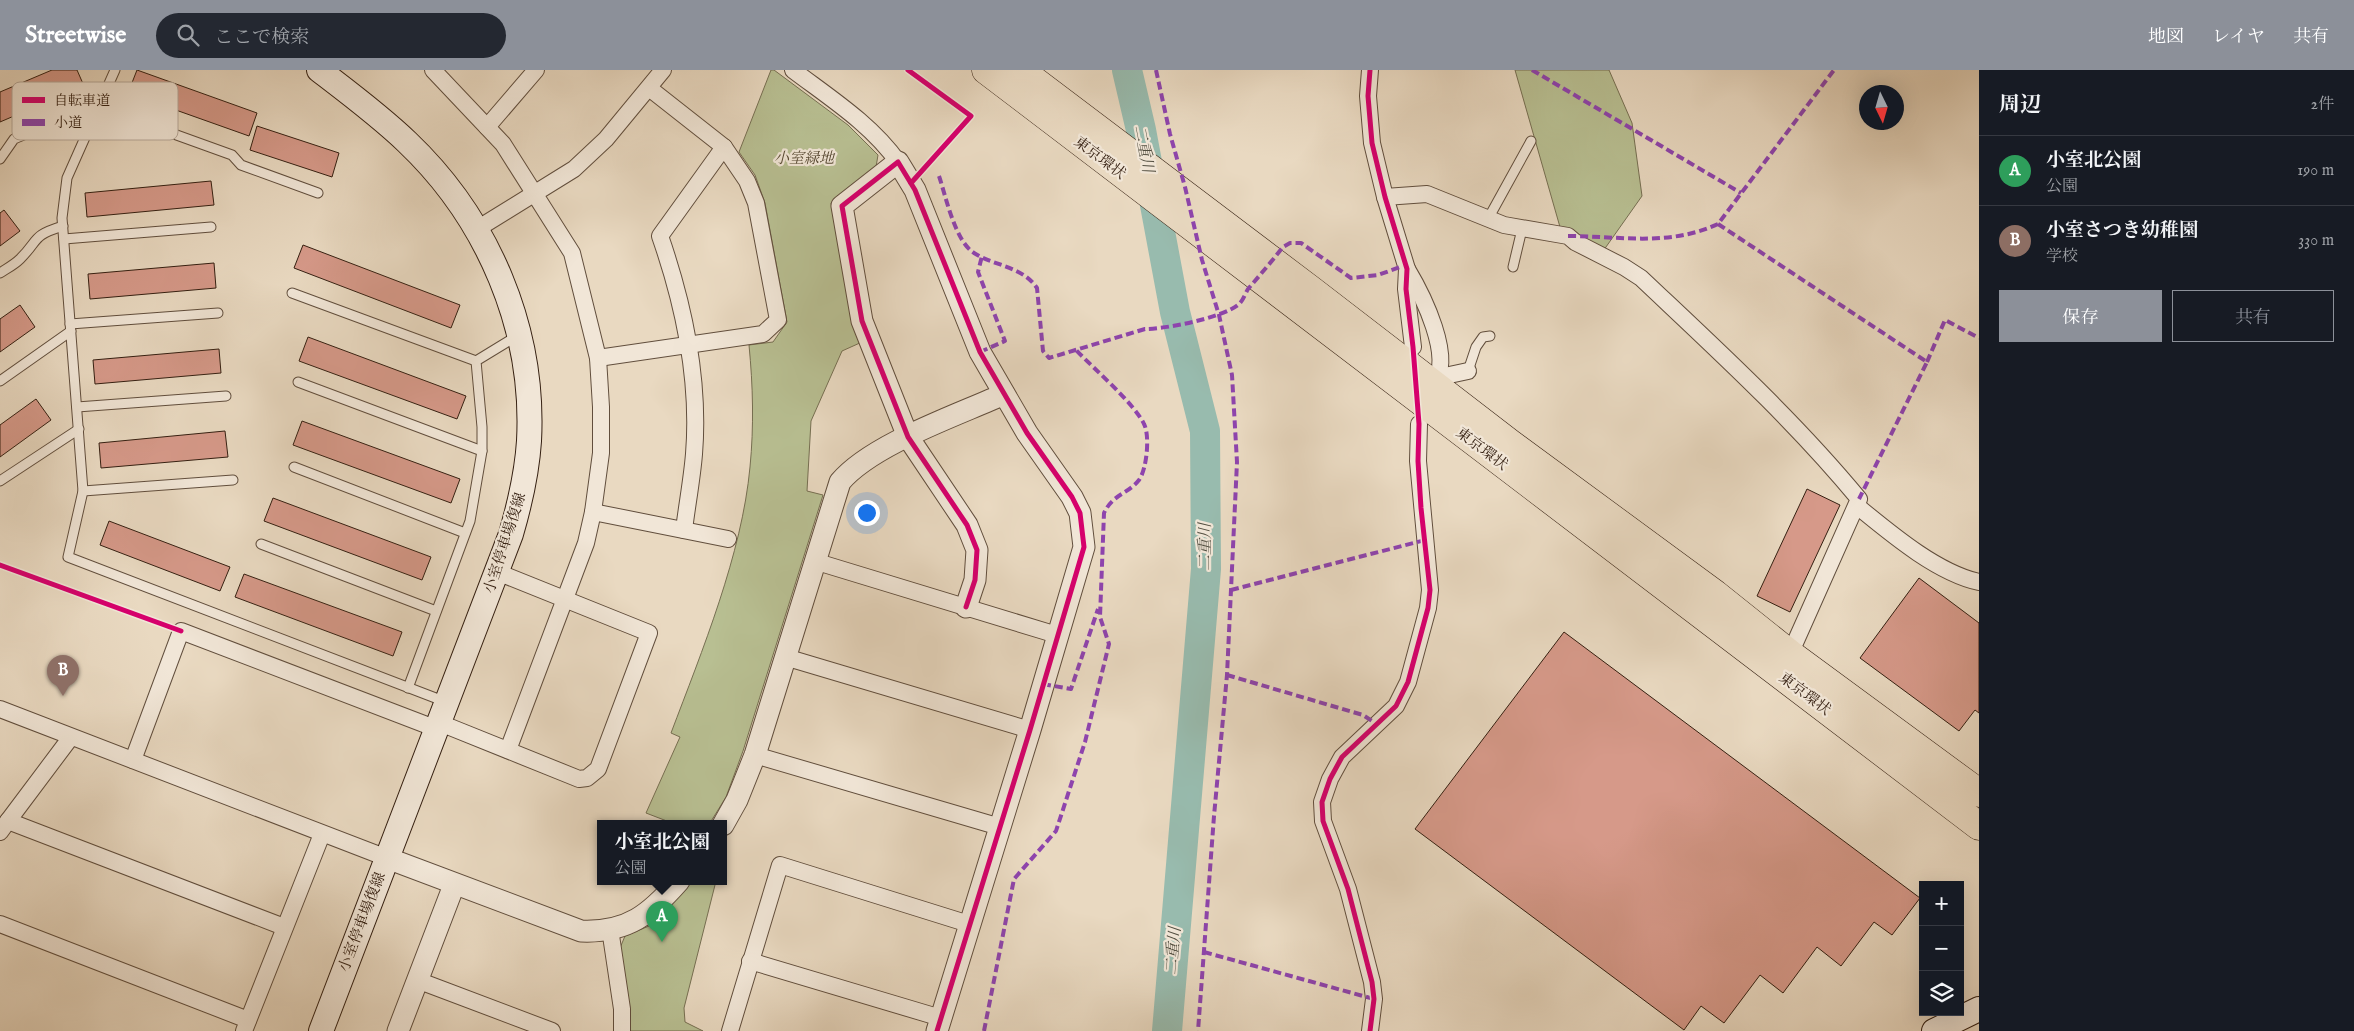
<!DOCTYPE html>
<html lang="ja">
<head>
<meta charset="utf-8">
<style>
  :root { --surface:#171b24; --page:#242831; --text:#f1f3f6; --muted:#9ea1a6; --line:#363941; --accent:#8c9099 }
  body { margin:0; font-family:"IM FELL English","Noto Serif JP",serif; background:var(--page); color:var(--text) }
  .controls { position:absolute; right:15px; bottom:15px; display:grid; overflow:hidden; border-radius:0px; box-shadow:0 5px 20px #0002 }
  .controls button { width:45px; height:45px; display:grid; place-items:center; padding:0; border:0; border-bottom:1px solid var(--line); background:var(--surface); color:var(--text); font:25px sans-serif }
  .compass { position:absolute; left:1859px; top:15px; width:45px; height:45px; border-radius:50%; background:var(--surface); box-shadow:0 5px 20px #0002; rotate:175deg }
  .you { position:absolute; left:866px; top:442px; width:18px; height:18px; margin:-12px; border:4px solid #fff; border-radius:50%; background:#1a73e8; box-shadow:0 0 0 8px #1a73e833 }
  .badge { display:grid; place-items:center; width:32px; height:32px; border-radius:50%; background:var(--accent); color:#fff; font-size:16px; font-weight:700 }
  .pin { position:absolute; translate:-50% -41px; filter:drop-shadow(0 1px 2px #0008) }
  .pin::after { content:''; position:absolute; top:26px; width:18px; height:15px; background:inherit; clip-path:polygon(0 0,100% 0,50% 100%) }
  .popup { position:absolute; left:597px; top:750px; width:130px; height:65px; box-sizing:border-box; display:grid; place-content:center; border-radius:0px; background:var(--surface); filter:drop-shadow(0 1px 4px #0005); font-size:16px; white-space:nowrap; color:var(--muted) }
  .popup b { font-size:19px; color:var(--text) }
  .popup::after { content:''; position:absolute; left:50%; top:100%; margin-left:-10px; border:10px solid transparent; border-top-color:var(--surface) }
  .list { margin:0; padding:0; list-style:none }
  h2 { display:flex; justify-content:space-between; align-items:center; height:65px; margin:0; padding:0 20px; font-size:21px }
  h2 small { font-size:16px; font-weight:400; color:var(--muted) }
  .list li { display:grid; grid-template-columns:32px 1fr auto; gap:15px; align-items:center; box-sizing:border-box; height:70px; padding:0 20px; border-top:1px solid var(--line) }
  .list b { display:block; font-size:19px; white-space:nowrap }
  .list p { margin:0; font-size:16px; white-space:nowrap; color:var(--muted) }
  .list em { font-size:16px; font-style:normal; color:var(--muted) }
  .actions { display:flex; gap:10px; padding:15px 20px }
  .actions a { flex:1; padding:11px 0; border:1px solid var(--accent); border-radius:0px; text-align:center; font-size:18px; color:var(--accent) }
  .actions .main { background:var(--accent); color:#fff }
  .icon { flex:none; width:28px; height:28px; fill:none; stroke:currentColor; stroke-width:2; stroke-linecap:round; stroke-linejoin:round }
  .map { position:relative; flex:none; width:1979px; height:961px; overflow:hidden }
  header { display:flex; align-items:center; gap:30px; box-sizing:border-box; height:70px; padding:0 25px; background:var(--accent); color:#fff }
  header strong { font-size:24px }
  nav { display:flex; gap:28px; margin-inline-start:auto; font-size:18px }
  .search { width:350px; height:45px; background:var(--page); display:flex; align-items:center; gap:12px; box-sizing:border-box; padding:0 18px; border-radius:28px; color:var(--muted); font-size:19px }
  main { display:flex }
  aside { flex:1; background:var(--surface) }
  .map>svg:first-child { display:block }
  .green { fill:#b8bf92; stroke:#766f52 }
  .lines { fill:none; stroke-linecap:round; stroke-linejoin:round }
  .river { stroke:#98bbae; stroke-width:30 }
  .building { fill:#d69989; stroke:#341f11 }
  .service-casing { stroke:#614e3d; stroke-width:11 }
  .minor-casing { stroke:#614e3d; stroke-width:18 }
  .tertiary-casing { stroke:#614e3d; stroke-width:23 }
  .secondary-casing { stroke:#341f11; stroke-width:26 }
  .trunk-casing { stroke:#341f11; stroke-width:29 }
  .service { stroke:#f1e6d7; stroke-width:9 }
  .minor { stroke:#f1e6d7; stroke-width:16 }
  .tertiary { stroke:#f1e6d7; stroke-width:21 }
  .secondary { stroke:#f1e6d7; stroke-width:24 }
  .trunk { stroke:#e9d9c1; stroke-width:28 }
  .quiet { stroke:#8e44ad; stroke-width:4; stroke-dasharray:8 4; stroke-linecap:butt }
  .cycleway-casing { stroke:#f1e6d7; stroke-width:8 }
  .cycleway { stroke:#d6006c; stroke-width:5 }
  .labels { text-anchor:middle; dominant-baseline:central; stroke-width:4.5; stroke-linejoin:round; paint-order:stroke }
  .park-label { font-size:15px; font-style:italic; fill:#554731; stroke:#f1e6d7 }
  .street-label { font-size:15px; fill:#341f11; stroke:#f1e6d7 }
  .water-label { font-size:16px; font-style:italic; fill:#524e40; stroke:#f1e6d7 }
  .key { fill:#f1e6d7; stroke:#b8aa9c; stroke-width:1 }
  .key-label { font-size:14px; fill:#341f11 }
</style>
</head>
<body>
<header>
<strong>Streetwise</strong>
<div class="search"><svg class="icon" aria-label="search" viewBox="0 0 24 24"><circle cx="10" cy="10" r="6"/><path d="M15 15l6 6"/></svg>ここで検索</div>
<nav><a>地図</a><a>レイヤ</a><a>共有</a></nav>
</header>
<main>
<div class="map">
<svg width="1979" height="961" viewBox="0 0 1979 961">
  <rect width="100%" height="100%" fill="#e9d9c1"/>
  <filter id="stains"><feTurbulence type="fractalNoise" baseFrequency=".004" numOctaves="4"/><feColorMatrix values="0 0 0 0 .2 0 0 0 0 .09 0 0 0 0 .02 0 0 0 .5 -.17"/></filter>
  <radialGradient id="worn" r=".72"><stop offset=".6" stop-color="#630" stop-opacity="0"/><stop offset="1" stop-color="#630" stop-opacity=".3"/></radialGradient>
  <g class="green">
    <path d="M771,0H774L848,55L878,85L876,97L831,133L836,162L862,272L842,281L811,351L807,421L823,425L743,681L726,727L710,753H672L646,743L680,667L671,663C702,581 742,484 750,397C754,356 753,316 749,275L773,272L787,252L765,133L755,105L739,82Z"/>
    <path d="M1515,0H1609L1632,53L1642,126L1601,184L1564,171Z"/>
    <path d="M690,811H716L684,938L685,952L703,961H626L620,878L625,866L649,856Z"/>
  </g>
  <g class="lines">
    <path class="river" d="M1127,0L1141,60L1175,242L1205,361L1206,499L1167,961"/>
  </g>
  <g class="building">
    <path d="M52,0H77L84,16L0,52V22Z"/>
    <path d="M137,0L257,43L249,66L128,23Z"/>
    <path d="M257,56L339,83L332,107L250,80Z"/>
    <path d="M211,111L214,135L87,147L85,123Z"/>
    <path d="M4,140L20,161L0,176V143Z"/>
    <path d="M303,175L460,235L451,258L294,198Z"/>
    <path d="M214,193L216,218L90,229L88,204Z"/>
    <path d="M20,235L35,257L0,282V249Z"/>
    <path d="M308,267L466,326L457,349L299,291Z"/>
    <path d="M219,279L221,303L95,314L93,290Z"/>
    <path d="M36,329L51,350L0,387V355Z"/>
    <path d="M302,351L460,409L451,433L293,375Z"/>
    <path d="M225,361L228,387L101,398L99,373Z"/>
    <path d="M1807,419L1840,435L1790,542L1757,526Z"/>
    <path d="M273,428L431,487L422,510L264,451Z"/>
    <path d="M109,451L230,497L220,521L100,475Z"/>
    <path d="M244,504L402,562L393,586L235,527Z"/>
    <path d="M1919,508L1979,553V643L1975,640L1959,661L1860,588Z"/>
    <path d="M1564,562L1920,828L1892,865L1874,852L1841,896L1817,877L1783,923L1760,905L1724,953L1701,936L1684,960L1415,759Z"/>
  </g>
  <g class="lines">
    <g class="service-casing">
      <g id="service">
        <path d="M115,0L67,108L62,148L83,421L68,487L446,632"/>
        <path d="M99,37L232,85L241,95L318,123"/>
        <path d="M0,89L14,69L69,46L96,44"/>
        <path d="M1488,149L1531,71"/>
        <path d="M64,169L211,157"/>
        <path d="M1513,197L1522,159"/>
        <path d="M0,203C6,199 14,195 20,189C40,169 31,166 63,156"/>
        <path d="M292,223L476,291"/>
        <path d="M70,254L218,243"/>
        <path d="M1468,301L1476,277L1483,267L1490,266"/>
        <path d="M0,311L71,261"/>
        <path d="M298,312L482,381"/>
        <path d="M77,337L226,326"/>
        <path d="M294,397L465,463"/>
        <path d="M0,411L79,359"/>
        <path d="M83,421L233,410"/>
        <path d="M261,474L436,541"/>
        <path d="M408,618L470,451L482,381V357L476,291L517,266"/>
      </g>
    </g>
    <g class="minor-casing">
      <g id="minor">
        <path d="M433,0L503,74L572,183L598,288L601,337V383L593,442L586,473L508,680"/>
        <path d="M793,0C830,28 871,54 898,92"/>
        <path d="M1370,0L1368,26L1372,73L1385,127L1407,199L1406,219L1413,277"/>
        <path d="M487,57L536,0"/>
        <path d="M1385,127L1427,124L1504,155L1568,166L1575,172L1624,197L1641,208C1716,279 1793,349 1859,429L1790,584"/>
        <path d="M477,159L574,99L606,69L663,0"/>
        <path d="M1407,199C1422,224 1455,289 1433,314"/>
        <path d="M598,288L763,264L778,250L756,133L747,111L724,77L649,18"/>
        <path d="M1440,307L1468,301"/>
        <path d="M1857,436C1890,463 1937,503 1979,512"/>
        <path d="M593,442L728,469"/>
        <path d="M684,460C687,435 692,409 694,384C700,310 684,235 660,166L724,77"/>
        <path d="M814,491L1057,565"/>
        <path d="M785,587L1030,660"/>
        <path d="M0,639L387,788"/>
        <path d="M440,653L579,709L587,708L598,699L649,563L497,502"/>
        <path d="M755,685L1000,757"/>
        <path d="M133,690L181,561L437,659"/>
        <path d="M8,751L71,667"/>
        <path d="M0,762L8,751L284,857"/>
        <path d="M0,854L248,950"/>
        <path d="M610,859L622,939V961"/>
        <path d="M750,891L941,948"/>
        <path d="M417,910L552,961"/>
        <path d="M244,961L322,764"/>
        <path d="M730,961L780,795L969,854"/>
        <path d="M1370,961L1374,929L1372,912L1348,819L1323,751L1322,732L1330,709L1342,687L1396,636L1408,612L1428,538L1430,520L1418,391L1419,354"/>
      </g>
    </g>
    <g class="tertiary-casing">
      <g id="tertiary">
        <path d="M723,755L737,730L755,685L840,412C872,374 958,345 1004,324"/>
        <path d="M387,788L581,861C628,863 650,844 679,811"/>
        <path d="M398,961L454,815"/>
        <path d="M937,961L1030,660L1084,477L1080,443L1072,427L1027,363L980,282L915,120L898,92L842,136L862,251L908,367L967,455L977,480L975,510L966,537"/>
      </g>
    </g>
    <g class="secondary-casing">
      <g id="secondary">
        <path d="M319,0C349,23 380,46 407,72C488,149 535,259 529,371C527,403 520,433 511,464L321,961"/>
        <path d="M1934,961L1979,939"/>
      </g>
    </g>
    <g class="trunk-casing">
      <g id="trunk">
        <path d="M986,0L1979,756"/>
        <path d="M1020,0L1311,220L1511,374L1715,524L1790,584L1979,723"/>
      </g>
    </g>
    <use href="#service" class="service"/>
    <use href="#minor" class="minor"/>
    <use href="#tertiary" class="tertiary"/>
    <use href="#secondary" class="secondary"/>
    <use href="#trunk" class="trunk"/>
    <g class="quiet">
      <path d="M1156,0L1170,64L1185,117L1202,190L1219,245L1232,305L1237,392L1227,605L1214,746L1198,961"/>
      <path d="M1532,0L1741,123"/>
      <path d="M939,106C946,127 955,171 974,183C994,196 1022,196 1037,218L1043,281L1049,288L1145,259C1166,259 1221,248 1238,235C1243,231 1245,224 1248,219C1260,205 1272,191 1283,177L1290,173H1301L1351,208L1378,205L1406,195"/>
      <path d="M1718,154L1927,292L1859,429"/>
      <path d="M1568,166C1620,166 1668,177 1718,154L1834,0"/>
      <path d="M980,282L1005,271L978,202L982,186"/>
      <path d="M1927,292L1945,250L1979,268"/>
      <path d="M1231,520L1425,470"/>
      <path d="M1227,605L1363,645L1378,655"/>
      <path d="M1043,614L1071,619L1098,539"/>
      <path d="M1204,882L1374,929"/>
      <path d="M984,961L1014,809L1056,761L1085,672L1109,574L1100,547L1104,443C1113,424 1128,424 1139,410C1147,399 1150,365 1144,354C1134,333 1093,298 1076,280"/>
    </g>
    <g class="cycleway-casing">
      <g id="cycleway">
        <path d="M908,0L971,46L911,113"/>
        <path d="M1370,0L1368,26L1372,73L1385,127L1407,199L1406,219L1413,277L1419,354L1418,391L1421,438L1430,520L1428,538L1408,612L1396,636L1342,687L1330,709L1322,732L1323,751L1348,819L1372,912L1374,929L1370,961"/>
        <path d="M0,495L181,561"/>
        <path d="M937,961L1030,660L1084,477L1080,443L1072,427L1027,363L980,282L915,120L898,92L842,136L862,251L908,367L967,455L977,480L975,510L966,537"/>
      </g>
    </g>
    <use href="#cycleway" class="cycleway"/>
  </g>
  <g class="labels">
    <g class="park-label">
      <text x="804" y="88">小室緑地</text>
    </g>
    <g class="street-label">
      <text transform="translate(1100 88) rotate(37)">東京環状</text>
      <text transform="translate(1482 379) rotate(37)">東京環状</text>
      <text transform="translate(505 473) rotate(-72)">小室停車場復線</text>
      <text transform="translate(1805 624) rotate(37)">東京環状</text>
      <text transform="translate(362 852) rotate(-69)">小室停車場復線</text>
    </g>
    <g class="water-label">
      <text transform="translate(1143 79) rotate(79)">二重川</text>
      <text transform="translate(1206 477) rotate(-90)">二重川</text>
      <text transform="translate(1174 881) rotate(-85)">二重川</text>
    </g>
  </g>
  <rect x="12" y="12" width="166" height="58" rx="8" class="key"/>
  <rect x="22" y="27" width="23" height="6" fill="#d6006c"/>
  <rect x="22" y="49" width="23" height="7" fill="#8e44ad"/>
  <g class="key-label">
    <text x="54" y="35">自転車道</text>
    <text x="54" y="57">小道</text>
  </g>
  <rect width="100%" height="100%" filter="url(#stains)"/>
  <rect width="100%" height="100%" fill="url(#worn)"/>
</svg>
<div class="controls">
<button>+</button>
<button>−</button>
<button><svg class="icon" aria-label="layers" viewBox="0 0 24 24"><path d="M12 4l9 5-9 5-9-5zM3 14l9 5 9-5"/></svg></button>
</div>
<svg class="compass" viewBox="-18 -18 36 36"><path d="M0-13l5 13h-10z" fill="#e53935"/><path d="M0 13l5-13h-10z" fill="#9ea1a6"/></svg>
<div class="you"></div>
<div class="pin badge" style="left:662px;top:872px;background:#2e9e5b">A</div>
<div class="popup"><b>小室北公園</b>公園</div>
<div class="pin badge" style="left:63px;top:626px;background:#8d6e63">B</div>
</div>
<aside>
<h2>周辺<small>2件</small></h2>
<ul class="list">
<li><span class="badge" style="background:#2e9e5b">A</span><div><b>小室北公園</b><p>公園</p></div><em>190 m</em></li>
<li><span class="badge" style="background:#8d6e63">B</span><div><b>小室さつき幼稚園</b><p>学校</p></div><em>330 m</em></li>
</ul>
<div class="actions"><a class="main">保存</a><a>共有</a></div>
</aside>
</main>
</body>
</html>
